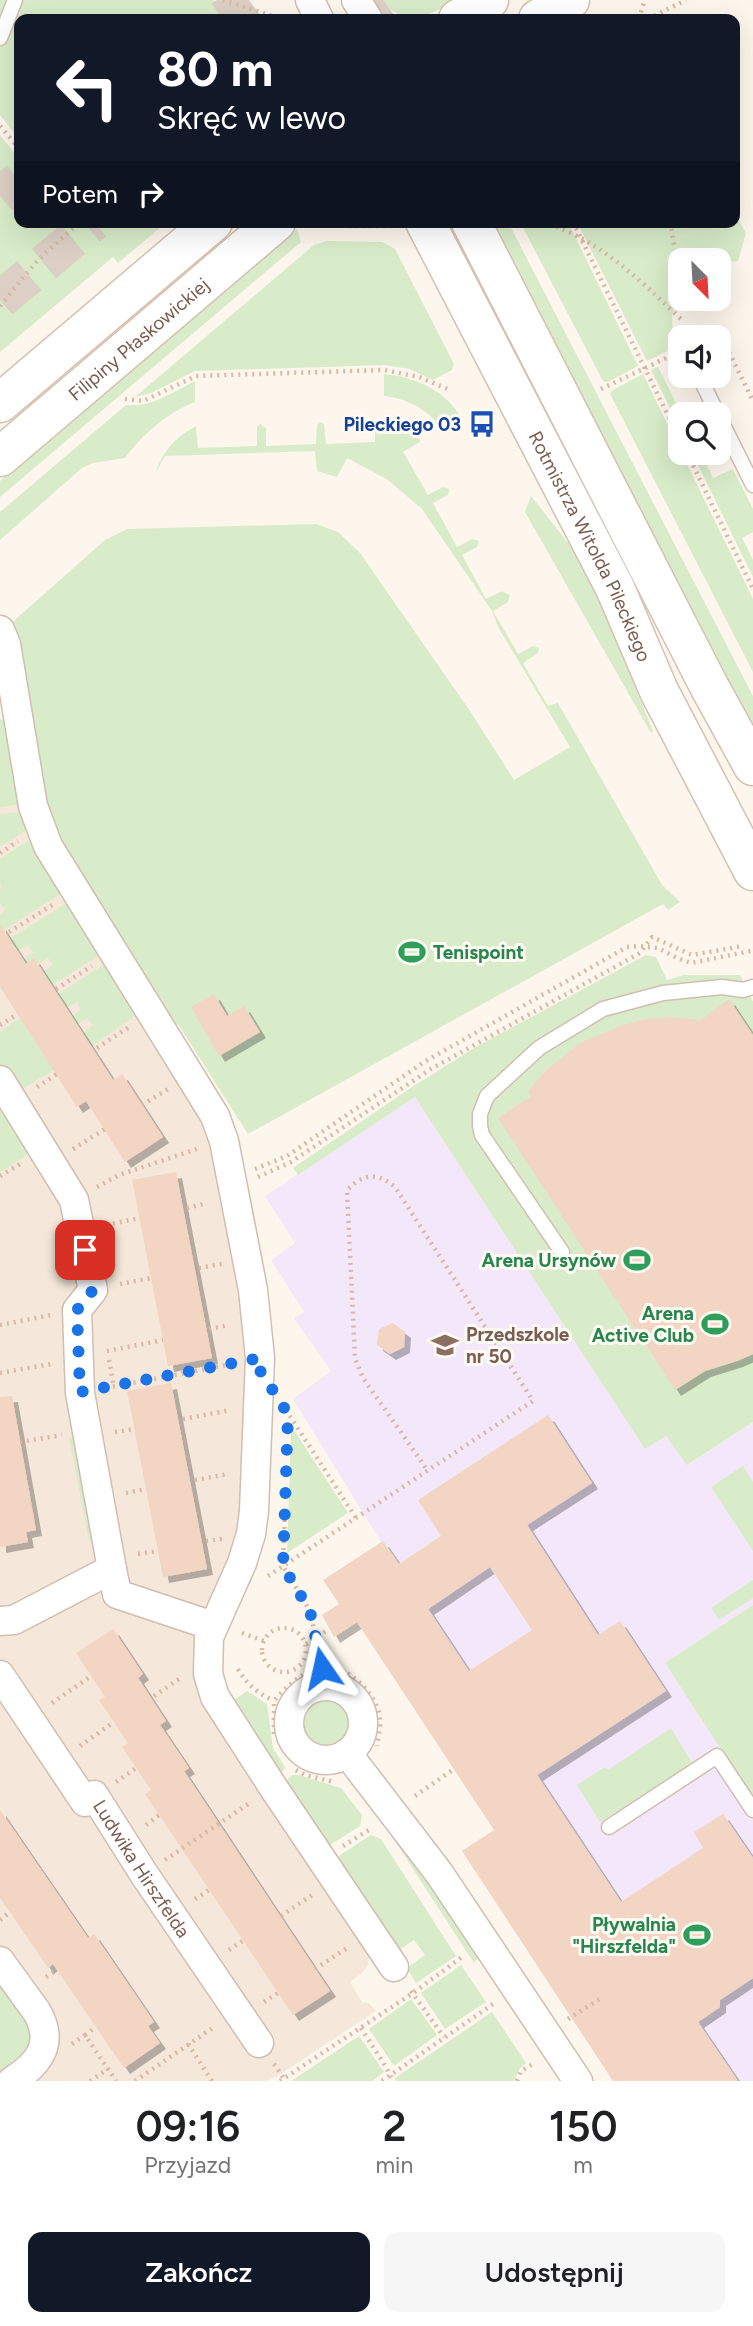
<!DOCTYPE html>
<html lang="pl">
<meta charset="utf-8">
<style>
body{margin:0;font-family:Figtree,sans-serif;background:#f6f6f6;color:#202124;height:100vh;display:flex;flex-direction:column;font-size:26px;white-space:nowrap}
*{box-sizing:border-box;margin:0}
p{font-size:23px;color:#757577}
.icon{flex:none;width:38px;height:38px;fill:none;stroke:currentColor;stroke-width:2;stroke-linecap:round;stroke-linejoin:round}
.map{position:relative;height:2081px;overflow:hidden}
.side{display:flex;flex-direction:column;background:#fff;flex:1}
.side>*{flex:none}
.top-card{position:absolute;left:14px;top:14px;width:726px;height:214px;border-radius:14px;box-shadow:0 7px 28px #0002;background:#111827;color:#fff;overflow:hidden}
.needle{width:46px;rotate:156deg}
.fabs{position:absolute;left:668px;top:248px;display:grid;gap:14px}
.fabs a{display:grid;place-items:center;width:63px;height:63px;border-radius:14px;background:#fff;box-shadow:0 7px 28px #0002;font-size:35px}
.pin{position:absolute;display:grid;place-items:center;width:60px;height:60px;color:#fff;margin:-30px;border-radius:14px;box-shadow:0 4px 10px #0006}
.me{position:absolute;width:77px;margin:-38px;rotate:349deg;stroke-linejoin:round;filter:drop-shadow(0 0 5px #0008)}
.turn{display:flex;align-items:center;gap:24px;height:147px;padding:0 28px;font-size:32px}
.turn .icon{width:91px;height:91px;stroke-width:2.5}
.turn b{display:block;font-size:49px;line-height:60px}
.then{display:flex;align-items:center;height:66px;padding:0 28px;background:#0003;gap:14px;font-size:26px}
.eta{display:flex;justify-content:space-evenly;align-items:center;height:119px;text-align:center}
.eta b{font-size:42px;font-weight:600;line-height:49px}
.primary-button{display:flex;gap:14px;margin-top:auto;padding:14px 28px}
.primary-button a{flex:1;height:80px;border-radius:14px;background:#111827;color:#fff;font-size:28px;font-weight:600;line-height:80px;text-align:center}
.primary-button a+a{background:#f6f6f6;color:#202124}
.map>svg:first-child{display:block}
.residential{fill:#f5e8da}
.education{fill:#f3e8fa}
.green{fill:#d8ecc9}
.building{fill:#f3d5c3;fill-rule:evenodd;filter:url(#shadow)}
.lines{fill:none;stroke-linecap:round;stroke-linejoin:round}
.highway-tunnel{stroke:#dcd0c4;stroke-width:38;stroke-dasharray:38 19;stroke-linecap:butt}
.lane-casing{stroke:#d1beb0;stroke-width:17}
.street-casing{stroke:#d1beb0;stroke-width:31}
.secondary-casing{stroke:#d6c0b0;stroke-width:41}
.path{stroke:#d9b8a5;stroke-width:4.5;stroke-dasharray:2 5;stroke-linecap:butt}
.lane{stroke:#fff;stroke-width:14}
.street{stroke:#fff;stroke-width:28}
.secondary{stroke:#fff;stroke-width:38}
.route{stroke:#1a73e8;stroke-width:12;stroke-dasharray:0 21.6}
.labels{text-anchor:middle;dominant-baseline:central;stroke-width:6;stroke-linejoin:round;paint-order:stroke}
.street-label{font-size:19px;fill:#7a5c4d;stroke:#fffaf3}
.transit-label{font-size:19px;font-weight:bold;fill:#164399;stroke:#fffaf3;text-anchor:end}
.leisure-label{font-size:19px;font-weight:bold;fill:#27864d;stroke:#fffaf3;text-anchor:end}
.education-label{font-size:19px;font-weight:bold;fill:#785e54;stroke:#fffaf3;text-anchor:start}
</style>
<div class="map">
<svg width="753" height="2081" viewBox="0 0 753 2081">
<defs>
<filter id="shadow"><feDropShadow dx="6" dy="6" stdDeviation="0" flood-color="#0004"/></filter>
</defs>
<rect width="100%" height="100%" fill="#fdf6ec"/>
<path class="residential" d="M0,719L208,1126L224,1195L250,1359L242,1535L197,1673L370,1946L368,1965L362,1973L350,1982L362,2002L369,2003L376,2011L276,2077L266,2081H0Z"/>
<path class="education" d="M415,1097L645,1448L666,1436L688,1465L753,1422V1605L665,1663L753,1799V2081H613L462,1851L494,1830L357,1622L334,1637L322,1615L339,1604L381,1542L293,1399L331,1371L294,1318L304,1312L271,1260L295,1243L265,1196Z"/>
<path class="green" d="M0,0H212L261,16L264,19H19V139L0,115Z
M379,0H454C427,19 405,26 379,0Z
M0,135L19,159V222H167L118,263L113,257L0,352Z
M735,214L746,233L738,261L719,263V261H681V290L672,315L673,348L647,361L577,222H735Z
M492,222H508L753,696V727Z
M520,222H568L638,366L608,382L603,381Z
M297,229L301,242L0,497V481Z
M327,241L382,242L395,249L454,364L452,370L433,380L409,369L385,365L195,371L151,393L135,397L314,245Z
M658,367L682,415L681,430L651,370Z
M384,374C415,377 448,391 462,420L443,429C427,410 410,399 384,396Z
M643,374L753,599V672L610,394L611,391Z
M195,381V402C167,413 143,434 125,458L93,463L82,468L0,540V512L126,405C151,408 173,392 195,381Z
M375,421C395,421 408,426 421,441L403,452L428,495L443,487L449,489L448,495L433,503L457,547L472,539L479,541L477,547L462,555L486,599L502,591L510,595L508,602L493,611L518,654L533,646L539,648L538,653L523,663L548,706L558,703L662,885L680,902L668,910L663,904L248,1134L178,1024L171,1030L55,842L8,626L105,540L127,529L316,524L338,532L360,553L470,711L514,780L570,747L498,627L492,611L422,509L388,480L347,458L337,477L317,471L315,451L165,456L155,474C164,450 173,439 196,426L198,448L257,446V427L260,424L266,428V446L316,444L317,425L320,422L324,424L326,444L375,442Z
M692,453H701L713,478L733,469L753,509V532L742,538L753,560V577Z
M531,496L572,548L586,572L601,603L653,731L651,733L525,512Z
M0,719L10,722L25,804L0,807Z
M27,812L30,828L0,847V814Z
M34,837L65,891L4,930L0,924V914L5,910L0,902V888L2,887L0,884V859Z
M70,901L103,953L52,985L43,972L53,965L48,958L38,964L34,958L26,964L23,960L33,952L28,945L18,951L9,939Z
M646,955L656,957L667,980L683,975H740L753,1002V1422L687,1465L666,1436L645,1449L415,1097L298,1175L293,1168L409,1089L474,1048Z
M108,962L140,1013L91,1046L83,1033L93,1025L87,1018L77,1024L72,1016L81,1010L77,1002L67,1008L58,994Z
M20,1018L54,1070L17,1092L0,1066V1032Z
M9,1106L36,1149L0,1172V1112Z
M294,1430L348,1513L287,1553L291,1432Z
M82,1435L101,1538L89,1541L69,1438Z
M743,1466L753,1482V1551L711,1487Z
M753,1580V1598L719,1620L711,1608Z
M753,1605V1799L665,1663Z
M247,1691L267,1704L273,1748L285,1767L284,1770L276,1775L228,1704Z
M302 1723a24 24 0 1 1 48 0a24 24 0 1 1-48 0Z
M671,1728L692,1763L600,1822L577,1785L605,1767L608,1770Z
M292,1775H299L341,1788L362,1815L360,1826L330,1845L321,1844L283,1784Z
M371,1835L381,1839L456,1956L416,1983L407,1968L425,1955L414,1940L393,1954L335,1861L340,1855Z
M391,1835L434,1884L479,1957L474,1963Z
M461,1965L486,2002L445,2029L421,1993Z
M0,1984C17,2007 46,2032 22,2061C16,2068 7,2073 0,2079Z
M411,1999L437,2035L394,2066L369,2029Z
M492,2012L526,2063L520,2068L514,2081H396L395,2078Z
M359,2036L384,2072L372,2081H291Z"/>
<path class="building" d="M0,924L26,964L34,958L113,1080L122,1074L163,1137L125,1162L86,1101L77,1107L0,987Z
M214,994L227,1016L244,1006L260,1032L219,1056L191,1007Z
M729,999L753,1035V1354L737,1361L705,1371L675,1390L498,1118L531,1096L528,1092L543,1073L580,1043L623,1025L647,1019L670,1017L701,1020Z
M176,1172L212,1358L168,1366L132,1180Z
M393,1323L405,1332L404,1347L390,1354L377,1345L379,1329Z
M171,1383L207,1569L163,1577L127,1391Z
M12,1396L36,1530L26,1532L28,1542L0,1547V1397Z
M548,1415L592,1483L527,1525L598,1635L620,1621L666,1691L537,1775L621,1902L703,1848L694,1832L723,1814L753,1858V1978L720,2000V2007L698,2022L738,2081H613L462,1851L494,1830L357,1622L334,1637L322,1615L339,1604L323,1580L383,1541L399,1564L441,1536L418,1500ZM490,1567L532,1630L469,1671L428,1609Z
M113,1629L143,1674L138,1678L166,1721L160,1725L189,1768L184,1771L330,1991L293,2015L145,1794L151,1790L122,1747L128,1743L99,1700L105,1697L76,1653Z
M0,1810L88,1938L94,1934L154,2022L148,2026L160,2043L124,2068L53,1964L48,1968L0,1898Z"/>
<g class="lines">
<path class="highway-tunnel" d="M223,19L249,0
M357,19L383,0
M0,196L19,180
M0,300L94,222"/>
<defs>
<path id="lane" d="M0,38L15,0
M699,376L718,415
M719,417L753,485
M562,1252L482,1135L480,1126V1114L487,1096L539,1048L603,1009L663,993L722,987L743,990L753,987
M609,1827L717,1756L753,1810"/>
<g id="street">
<path d="M310,0L319,19"/>
<path d="M356,0L368,19"/>
<path d="M0,630L6,644L33,806L48,846L215,1116L224,1141L253,1290L260,1358L254,1511L251,1534L242,1563L209,1637L208,1674L215,1697L273,1787L394,1967"/>
<path d="M0,1080L74,1200L93,1290L77,1310L80,1393L112,1569L14,1620L0,1621"/>
<path d="M112,1569L117,1594L213,1626"/>
<path id="s1" d="M0,1675L85,1802L94,1795L144,1874L259,2043"/>
<circle cx="326" cy="1723" r="37"/>
<path d="M347,1753L439,1873L578,2081"/>
<path d="M0,1961L37,2012C55,2044 39,2064 12,2081"/>
</g>
<g id="secondary">
<path d="M458,19L489,0"/>
<path d="M538,19L570,0"/>
<path id="s2" d="M425,222L615,588L659,691L753,871"/>
<path d="M471,222L709,686L753,766"/>
<path d="M0,403L213,222"/>
<path id="s3" d="M0,457L276,222"/>
</g>
</defs>
<use href="#lane" class="lane-casing"/>
<use href="#street" class="street-casing"/>
<use href="#secondary" class="secondary-casing"/>
<path class="path" d="M223,0L272,16
M639,19L644,2
M648,19L686,0
M0,126L19,148
M328,222L344,226H392
M543,222C602,241 637,278 681,319
M573,222L681,442
M670,222L675,250L681,267
M0,306L38,260L80,222
M708,338L719,332L753,401
M601,389L681,351
M125,399L143,401L196,376L384,370L419,377L450,390
M687,453L753,589
M0,853L18,841
M9,932L54,904
M56,989L92,966
M0,1025L18,1014
M97,1048L129,1027
M37,1087L57,1074
M142,1105L168,1089
M73,1149L105,1129
M255,1169L287,1156L424,1062L627,947L639,946L658,948L677,958L691,963L751,951
M0,1176L20,1164
M258,1177L291,1162L431,1069L640,953L652,937L692,955L743,946
M97,1187L119,1175L200,1148
M187,1208L207,1203
M106,1225L140,1218
M199,1268L222,1264
M120,1284L151,1278
M0,1325L51,1315
M209,1329L229,1325
M107,1351L163,1340
M109,1360L114,1387
M0,1373L51,1364
M106,1388L232,1364
M286,1410L356,1518
M183,1419L230,1410
M115,1432L135,1429
M20,1442L62,1435
M195,1480L228,1474
M126,1493L146,1489
M285,1513L283,1566L310,1611L322,1668
M206,1541L222,1539
M138,1554L158,1551
M268,1576L533,1401L395,1187C377,1172 364,1173 347,1190L355,1358L363,1378L428,1471
M262 1650a22 22 0 1 1 44 0a22 22 0 1 1-44 0Z
M242,1633L264,1641
M306,1644L329,1629
M238,1669C247,1685 258,1693 274,1701
M154,1696L182,1677
M52,1703L91,1676
M274,1734V1701C299,1672 329,1652 362,1685C371,1694 379,1706 380,1719C381,1727 378,1738 377,1746
M80,1746L114,1722
M296,1770L305,1775L334,1782
M116,1782L136,1768
M415,1796L454,1769
M146,1825L159,1815
M343,1846L372,1828
M165,1860L251,1802
M195,1899L209,1890
M281,1916L312,1895
M0,1920L10,1912
M229,1950L243,1941
M315,1969L350,1946
M46,1977L57,1970
M411,1991L444,2037
M264,2002L278,1993
M568,2019L603,1997
M361,2028L386,2067L393,2081
M85,2035L96,2027
M72,2044L85,2035L116,2081
M188,2044L212,2081
M274,2064L285,2080
M90,2081L108,2069
M135,2081L214,2027
M280,2081L413,1993L462,1957
M382,2081L493,2004
M517,2081L521,2071L533,2064"/>
<use href="#lane" class="lane"/>
<use href="#street" class="street"/>
<use href="#secondary" class="secondary"/>
</g>
<g class="lines">
<path class="route" d="M85,1250L93,1290L77,1310L80,1392L260,1358L259,1369L288,1414L283,1566L310,1611L322,1668"/>
</g>
<defs>
<symbol id="bus-bare" viewBox="-9 -9 18 18"><path d="M-5-6H5V4H4V6H2V4H-2V6H-4V4H-5ZM-3.5-4V0h7V-4ZM-3.5 1.2v1.5H-2V1.2ZM2 1.2v1.5H3.5V1.2Z" fill="#1a4fb4" stroke="#fffaf3" stroke-width="2.5" paint-order="stroke"/></symbol>
<symbol id="stadium-bare" viewBox="-9 -9 18 18"><path d="M0-5a6.5 5 0 1 0 0 10a6.5 5 0 1 0 0-10ZM-3.5-1.8h7v3.6h-7Z" fill="#2e9e5b" stroke="#fffaf3" stroke-width="2.5" paint-order="stroke"/></symbol>
<symbol id="school-bare" viewBox="-9 -9 18 18"><path d="M0-5L7-2L0 1L-7-2ZM-4 1L0 2.5L4 1V4Q0 6-4 4Z" fill="#8d6e63" stroke="#fffaf3" stroke-width="2.5" paint-order="stroke"/></symbol>
</defs>
<g fill-rule="evenodd">
<use href="#bus-bare" x="463" y="405" width="38" height="38"/>
<use href="#stadium-bare" x="393" y="933" width="38" height="38"/>
<use href="#stadium-bare" x="618" y="1241" width="38" height="38"/>
<use href="#stadium-bare" x="696" y="1305" width="38" height="38"/>
<use href="#school-bare" x="426" y="1326" width="38" height="38"/>
<use href="#stadium-bare" x="678" y="1916" width="38" height="38"/>
</g>
<g class="labels">
<g class="street-label">
<text stroke="none"><textPath href="#s3" startOffset="182">Filipiny Płaskowickiej</textPath></text>
<text stroke="none"><textPath href="#s2" startOffset="364">Rotmistrza Witolda Pileckiego</textPath></text>
<text stroke="none"><textPath href="#s1" startOffset="252">Ludwika Hirszfelda</textPath></text>
</g>
<g class="transit-label">
<text x="461" y="424">Pileckiego 03</text>
</g>
<g class="leisure-label">
<text x="433" y="952" text-anchor="start">Tenispoint</text>
<text x="616" y="1260">Arena Ursynów</text>
<text x="694" y="1313">Arena<tspan x="694" dy="22">Active Club</tspan></text>
<text x="676" y="1924">Pływalnia<tspan x="676" dy="22">"Hirszfelda"</tspan></text>
</g>
<g class="education-label">
<text x="466" y="1334">Przedszkole<tspan x="466" dy="22">nr 50</tspan></text>
</g>
</g>
</svg>
<div class="fabs">
<a><svg class="needle" viewBox="-14 -14 28 28"><path d="M0-13l5 13h-10z" fill="#e53935"/><path d="M0 13l5-13h-10z" fill="#757577"/></svg></a>
<a><svg class="icon" aria-label="sound" viewBox="0 0 24 24"><path d="M4 9h4l5-4v14l-5-4H4zM17 9q2 3 0 6"/></svg></a>
<a><svg class="icon" aria-label="search" viewBox="0 0 24 24"><circle cx="10" cy="10" r="6"/><path d="M15 15l6 6"/></svg></a>
</div>
<div class="pin" style="left:85px;top:1250px;background:#d93025"><svg class="icon" aria-label="arrive" viewBox="0 0 24 24"><path d="M6 21V4h12l-3 4 3 4H6"/></svg></div>
<svg class="me" style="left:322px;top:1668px" viewBox="-20 -20 40 40"><path d="M0-17L14 15 0 8-14 15z" fill="#1a73e8" stroke="#fff" stroke-width="4"/></svg>
<div class="top-card">
<div class="turn"><svg class="icon" aria-label="left" viewBox="0 0 24 24"><path d="M17 20v-9H6M10 6l-5 5 5 5"/></svg><div><b>80 m</b>Skręć w lewo</div></div>
<div class="then">Potem<svg class="icon" aria-label="right" viewBox="0 0 24 24"><path d="M7 20v-9h11M14 6l5 5-5 5"/></svg></div>
</div>
</div>
<section class="side">
<div class="eta">
<div><b>09:16</b><p>Przyjazd</p></div>
<div><b>2</b><p>min</p></div>
<div><b>150</b><p>m</p></div>
</div>
<div class="primary-button"><a>Zakończ</a><a>Udostępnij</a></div>
</section>
